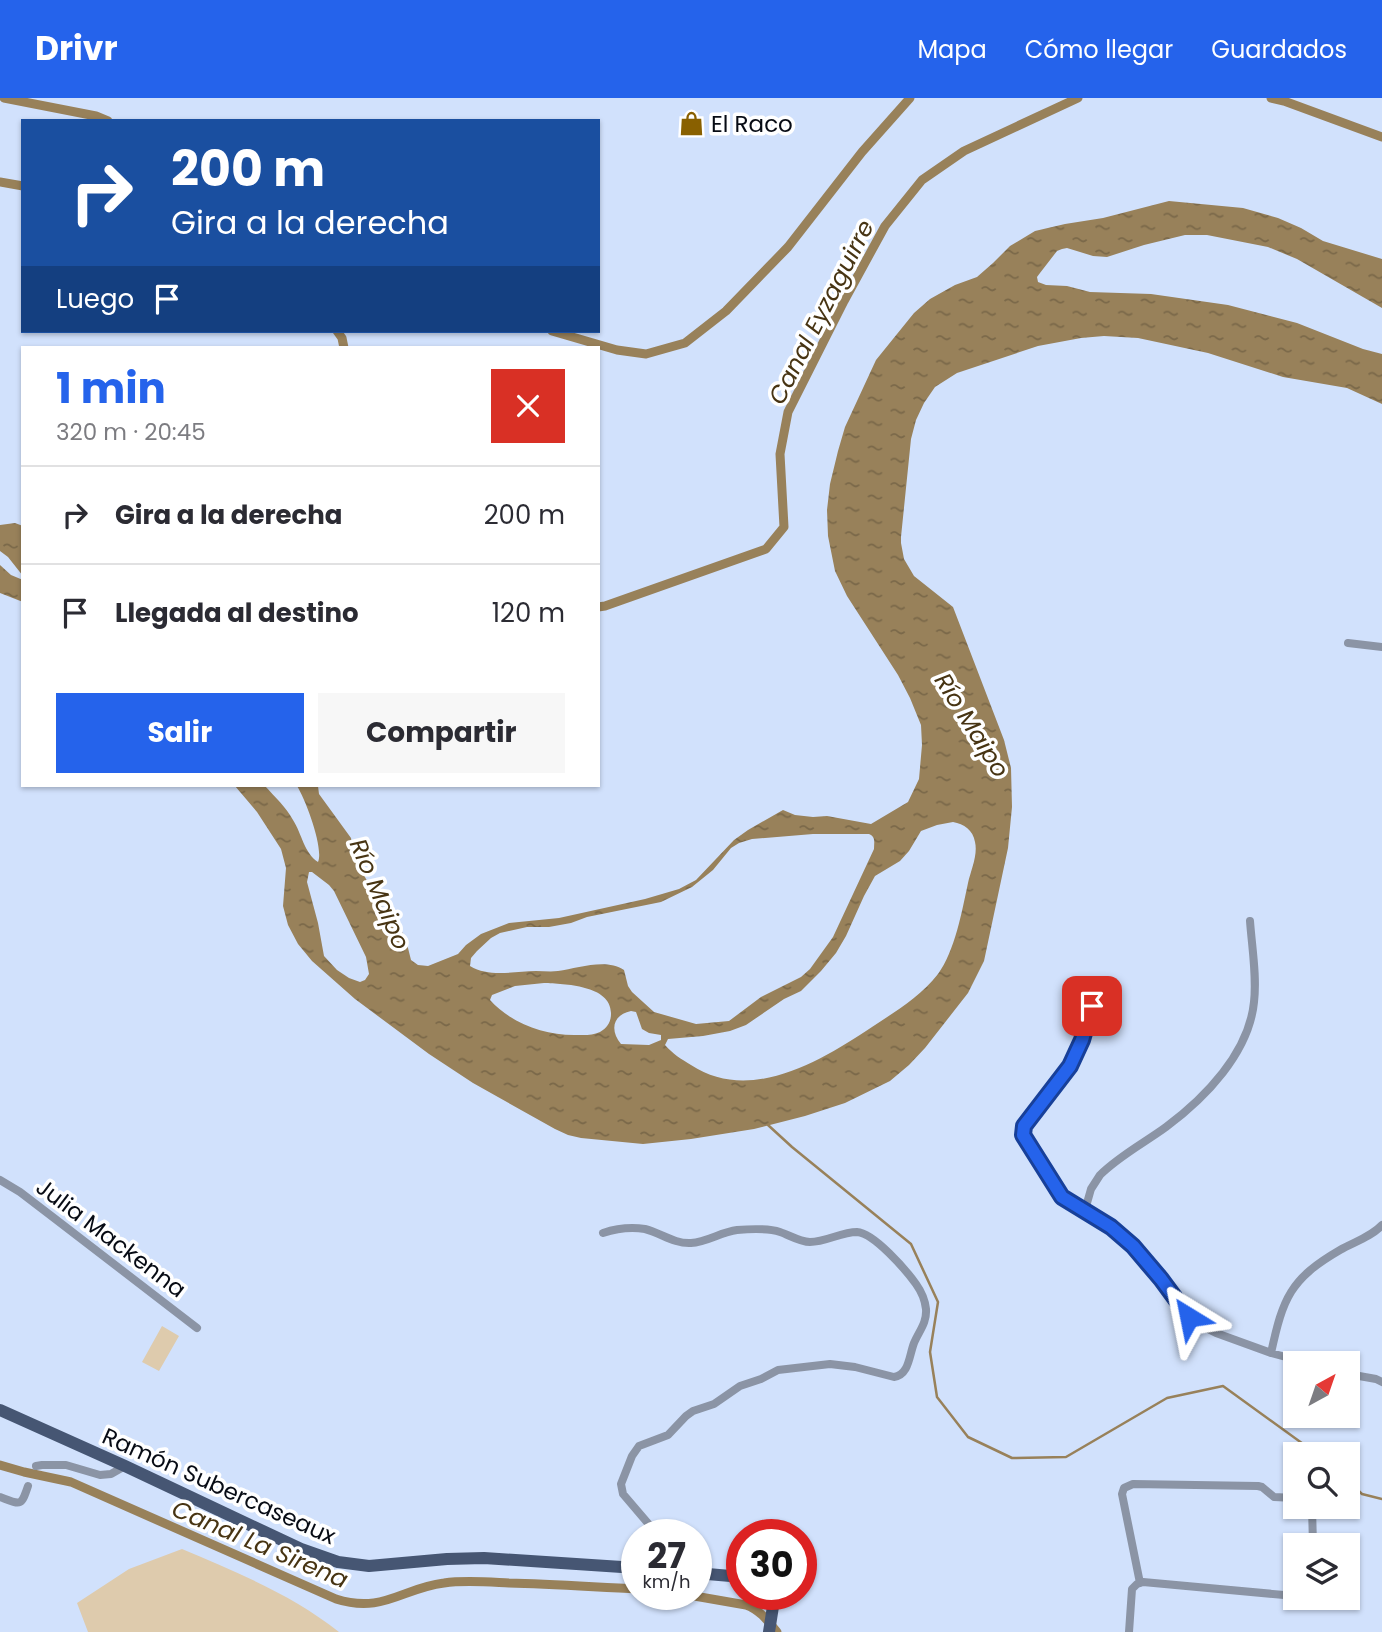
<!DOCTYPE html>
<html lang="es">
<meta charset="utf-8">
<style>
body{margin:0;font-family:Poppins,sans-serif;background:#f7f7f7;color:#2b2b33;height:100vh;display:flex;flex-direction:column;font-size:26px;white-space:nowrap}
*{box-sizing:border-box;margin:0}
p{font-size:23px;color:#7c7c81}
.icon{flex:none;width:38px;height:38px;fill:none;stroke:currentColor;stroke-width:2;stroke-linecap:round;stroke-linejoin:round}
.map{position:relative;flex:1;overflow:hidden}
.panel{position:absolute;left:21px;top:248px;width:579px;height:441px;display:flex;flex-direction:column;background:#fff;border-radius:0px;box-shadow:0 2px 5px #0004}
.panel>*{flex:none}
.guide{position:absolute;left:21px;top:21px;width:579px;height:214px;border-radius:0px;box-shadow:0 2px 5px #0004;background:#1a4fa0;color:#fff;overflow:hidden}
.needle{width:46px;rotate:40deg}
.controls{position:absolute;left:1283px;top:1253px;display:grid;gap:14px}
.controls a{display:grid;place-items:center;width:77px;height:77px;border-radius:0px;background:#fff;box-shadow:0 2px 5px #0004;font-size:35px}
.speed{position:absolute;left:621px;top:1421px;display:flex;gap:14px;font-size:35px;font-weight:700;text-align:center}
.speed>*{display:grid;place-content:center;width:91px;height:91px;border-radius:50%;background:#fff;box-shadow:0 2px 5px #0004;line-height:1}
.speed small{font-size:18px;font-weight:400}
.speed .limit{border:10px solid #d22;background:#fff;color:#111}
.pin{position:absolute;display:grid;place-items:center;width:60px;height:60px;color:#fff;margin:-30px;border-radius:14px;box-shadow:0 4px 10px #0006}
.me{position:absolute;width:77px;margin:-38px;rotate:325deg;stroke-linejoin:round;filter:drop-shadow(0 0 5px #0008)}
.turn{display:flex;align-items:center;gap:24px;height:147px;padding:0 35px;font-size:32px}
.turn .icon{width:91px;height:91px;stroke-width:2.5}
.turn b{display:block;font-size:49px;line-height:60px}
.then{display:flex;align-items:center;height:66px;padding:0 35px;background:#0003;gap:14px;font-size:26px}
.round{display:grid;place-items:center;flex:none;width:74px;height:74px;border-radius:0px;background:#f7f7f7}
.head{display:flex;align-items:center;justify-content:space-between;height:119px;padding:0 35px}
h1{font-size:42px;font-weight:700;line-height:52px;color:#2563eb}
.cta{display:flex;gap:14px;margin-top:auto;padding:14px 35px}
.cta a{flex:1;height:80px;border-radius:0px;background:#2563eb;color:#fff;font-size:28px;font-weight:700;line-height:80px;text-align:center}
.cta a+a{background:#f7f7f7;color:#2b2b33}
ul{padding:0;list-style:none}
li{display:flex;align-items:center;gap:21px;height:98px;padding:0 35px;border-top:2px solid #e1e1e2}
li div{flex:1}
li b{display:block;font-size:26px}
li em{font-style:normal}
header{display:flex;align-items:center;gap:42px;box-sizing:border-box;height:98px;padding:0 35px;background:#2563eb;color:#fff}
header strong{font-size:33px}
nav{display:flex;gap:38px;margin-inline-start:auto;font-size:24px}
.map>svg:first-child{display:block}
.green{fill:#decbad}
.water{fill:url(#water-ripples);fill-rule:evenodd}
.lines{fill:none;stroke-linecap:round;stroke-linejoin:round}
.stream{stroke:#98815a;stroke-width:2.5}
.canal{stroke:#98815a;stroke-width:9}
.street{stroke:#8b94a5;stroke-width:8}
.primary{stroke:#465673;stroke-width:12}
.route-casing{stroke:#184099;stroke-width:18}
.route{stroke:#2563eb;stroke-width:12}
.labels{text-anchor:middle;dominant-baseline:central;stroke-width:7;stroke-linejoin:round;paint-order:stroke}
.poi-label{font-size:23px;fill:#070b14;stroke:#fff;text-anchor:start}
.street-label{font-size:23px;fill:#070b14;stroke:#fff}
.water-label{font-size:24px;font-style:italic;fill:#473413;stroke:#fff}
</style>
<header>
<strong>Drivr</strong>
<nav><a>Mapa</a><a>Cómo llegar</a><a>Guardados</a></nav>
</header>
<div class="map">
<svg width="1382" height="1534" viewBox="0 0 1382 1534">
<defs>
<pattern id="water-ripples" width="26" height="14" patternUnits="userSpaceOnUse" patternTransform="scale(1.75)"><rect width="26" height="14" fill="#98815a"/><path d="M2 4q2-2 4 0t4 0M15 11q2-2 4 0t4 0" fill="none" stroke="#7a6849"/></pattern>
</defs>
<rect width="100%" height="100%" fill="#d1e1fc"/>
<path class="green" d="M162,1228L179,1238L159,1273L142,1264Z
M182,1451C236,1474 293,1497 339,1534H88L77,1505L129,1471Z"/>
<path class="water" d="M1169,103L1243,110L1278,120L1301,130L1323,143L1382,161V210L1297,161L1268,149L1207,137H1185L1144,147L1107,159L1093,158L1067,150L1062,151L1057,153L1040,175L1037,179L1038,184L1046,187L1067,188L1090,194L1151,196L1228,207L1297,225L1363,251L1382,256V306L1347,290L1283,279L1208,255L1138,240L1104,238L1081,240L1038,248L957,275L935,289L924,305L916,322L911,341L901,439V445L904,461L914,478L953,509L1004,642L1011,670L1012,709L1008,750L984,863L968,895L925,950L909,967L890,983L845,1005L805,1018L754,1031L691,1041L643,1046L581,1040L568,1037L555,1031L473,985L429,956L355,901L312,863L298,846L288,827L283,808L286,770L281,751L257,714L235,688H265C275,699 286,709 293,722C302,736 304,755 318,764C324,751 306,702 297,688H318L319,696L351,740L354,758L377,802L405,838L411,862L418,867L428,868L458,856L466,847L481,836L509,825L559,820L645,801L679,791L696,782L734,742L748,732L783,712L795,717L813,719L827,718L871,726L908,704L919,681L922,647L921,627L910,600L898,577L847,498L835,473L828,438L827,412L830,386L838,353L845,329L876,262L914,215L930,201L955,187L977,179L993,165L1010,148L1035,133L1065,126L1103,120ZM953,724C964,726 973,732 975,744C978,757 971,772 968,785C962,813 955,853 938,876C920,899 896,913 872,929C821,963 750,1006 691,967C681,961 673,956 665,947L668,941L703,938L730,933L746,927L784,901L801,893L821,873L836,855L846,838L864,798L875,778L900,763L909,753L921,733L937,727ZM813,736H869C876,739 874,744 874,751L833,839L810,871L801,879L761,899L729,923L696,926L654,914L632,894L628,888L624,872C606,860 578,870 558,873C551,874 543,873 536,873C514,873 490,880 470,868L471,860L477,853L491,840L500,835L527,829H549L571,825L587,819L661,804L692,789L713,772L731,750L739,745L752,741ZM309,774H312L329,787L334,793L366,859L369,876L365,882L360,884L349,880L337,872L324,858L318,825L307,784ZM544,885C564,886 612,887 611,916C611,924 607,930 600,934C592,938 583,937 574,937C543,937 511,925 490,902L492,897L515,888ZM631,913L636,914L642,931L649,935L661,937V942L649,947L621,946C610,933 612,917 631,913Z
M15,425L23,428V478L8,459L0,453V427Z
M0,467L11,477L23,482V504L0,495Z"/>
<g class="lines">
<path class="stream" d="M768,1027L792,1049L911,1146L938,1204L930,1254L937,1299L968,1339L1012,1360L1066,1359L1167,1300L1223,1288L1317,1356
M1348,1383L1362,1396L1382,1401"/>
<path class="canal" d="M4,0L96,18L108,23
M1271,0L1284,3L1382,39
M0,84L23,88
M337,233L342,240L344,250
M552,233L617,252L646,256L685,245L726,213L788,149L862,54L910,0
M598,509L605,508L766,451L784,429L780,356L788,314L844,203L885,128L922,82L964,53L1078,0
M0,1367L24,1374L71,1384L336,1501C383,1516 402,1490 444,1485C465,1482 488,1484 509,1485C551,1486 594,1489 637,1491
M683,1496L746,1507C760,1512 768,1523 777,1534"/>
<path class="street" d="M1348,545L1382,549
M1092,908L1082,942L1070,968L1024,1028L1023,1033L1025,1040L1062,1099L1111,1129L1133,1148L1161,1181L1185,1215L1192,1223L1216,1235L1271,1255L1308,1265
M0,1082L20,1094L54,1120L197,1230
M1085,1112L1091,1091L1100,1077C1119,1058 1144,1045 1166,1029C1205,1000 1249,955 1254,904C1257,878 1252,850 1250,823
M603,1135C615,1131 631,1129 645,1131C661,1135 674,1146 691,1145C707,1144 721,1134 737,1132C749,1131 768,1130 780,1134C789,1137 800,1144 810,1144C826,1144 841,1134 857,1134C874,1135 906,1172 916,1186C921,1193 925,1202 926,1211C927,1225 919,1233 914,1245C909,1258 909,1277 894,1279L855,1269L830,1266L778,1272L761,1281L740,1288L714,1306L693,1313L686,1318L668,1337L639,1348L632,1358L621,1386L623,1396L658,1437
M1271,1255C1283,1200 1290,1181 1340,1152C1354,1144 1371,1139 1382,1127
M1348,1276L1376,1281L1382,1284
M36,1368L42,1367H66L100,1377L111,1376L125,1368
M0,1399C21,1407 21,1409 28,1388
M1312,1409L1313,1447
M1140,1485L1122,1396L1124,1390L1133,1386L1258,1388L1262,1389L1274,1399L1295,1400
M1129,1534L1132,1491L1137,1486L1143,1484L1295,1498"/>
<path class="primary" d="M0,1312L125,1368L301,1451L338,1464L369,1468L447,1461L484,1460L637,1470
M696,1475L742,1479
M769,1534L774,1502L773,1496"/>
</g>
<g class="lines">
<defs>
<path id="route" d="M1092,908L1082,942L1070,968L1024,1028L1023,1037L1062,1099L1111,1129L1133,1148L1161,1181L1189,1219"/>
</defs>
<use href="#route" class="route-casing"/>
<use href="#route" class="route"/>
</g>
<defs>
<symbol id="shop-bare" viewBox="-9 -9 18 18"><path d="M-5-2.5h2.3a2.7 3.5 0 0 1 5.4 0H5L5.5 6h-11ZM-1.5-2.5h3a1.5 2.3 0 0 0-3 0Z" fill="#896000" stroke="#fff" stroke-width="2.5" paint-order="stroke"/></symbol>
</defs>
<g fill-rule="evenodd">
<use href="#shop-bare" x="674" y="8" width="35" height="35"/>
</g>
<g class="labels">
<g class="poi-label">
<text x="711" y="26">El Raco</text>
</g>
<g class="street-label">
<text transform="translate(111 1140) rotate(37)">Julia Mackenna</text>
<text transform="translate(219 1388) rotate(24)">Ramón Subercaseaux</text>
</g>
<g class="water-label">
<text transform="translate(821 214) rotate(-63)">Canal Eyzaguirre</text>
<text transform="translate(972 627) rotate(58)">Río Maipo</text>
<text transform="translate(380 796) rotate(67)">Río Maipo</text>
<text transform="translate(260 1446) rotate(23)">Canal La Sirena</text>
</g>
</g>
</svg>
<div class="controls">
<a><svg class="needle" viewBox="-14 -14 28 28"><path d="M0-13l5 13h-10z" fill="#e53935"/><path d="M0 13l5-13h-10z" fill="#7c7c81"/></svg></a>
<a><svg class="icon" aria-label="search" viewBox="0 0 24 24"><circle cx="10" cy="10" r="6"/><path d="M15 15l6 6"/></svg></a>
<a><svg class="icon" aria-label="layers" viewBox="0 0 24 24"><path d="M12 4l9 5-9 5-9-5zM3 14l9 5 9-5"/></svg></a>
</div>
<div class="speed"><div>27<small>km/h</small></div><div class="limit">30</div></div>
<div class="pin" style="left:1092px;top:908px;background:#d93025"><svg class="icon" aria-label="arrive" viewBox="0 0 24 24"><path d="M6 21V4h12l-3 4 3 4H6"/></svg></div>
<svg class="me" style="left:1189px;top:1219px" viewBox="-20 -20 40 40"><path d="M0-17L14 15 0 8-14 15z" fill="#2563eb" stroke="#fff" stroke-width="4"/></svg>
<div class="guide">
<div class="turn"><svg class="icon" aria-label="right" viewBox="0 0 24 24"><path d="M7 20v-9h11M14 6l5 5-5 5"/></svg><div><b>200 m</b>Gira a la derecha</div></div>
<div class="then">Luego<svg class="icon" aria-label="arrive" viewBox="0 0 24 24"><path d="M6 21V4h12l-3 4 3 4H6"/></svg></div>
</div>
<section class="panel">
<div class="head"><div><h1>1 min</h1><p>320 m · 20:45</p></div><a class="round" style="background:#d93025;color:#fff"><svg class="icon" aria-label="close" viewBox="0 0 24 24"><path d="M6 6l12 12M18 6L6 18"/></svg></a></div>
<ul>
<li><svg class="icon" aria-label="right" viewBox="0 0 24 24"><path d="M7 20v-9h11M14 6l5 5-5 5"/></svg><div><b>Gira a la derecha</b></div><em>200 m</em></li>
<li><svg class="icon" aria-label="arrive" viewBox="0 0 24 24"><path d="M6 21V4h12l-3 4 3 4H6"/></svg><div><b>Llegada al destino</b></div><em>120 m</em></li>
</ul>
<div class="cta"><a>Salir</a><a>Compartir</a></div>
</section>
</div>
